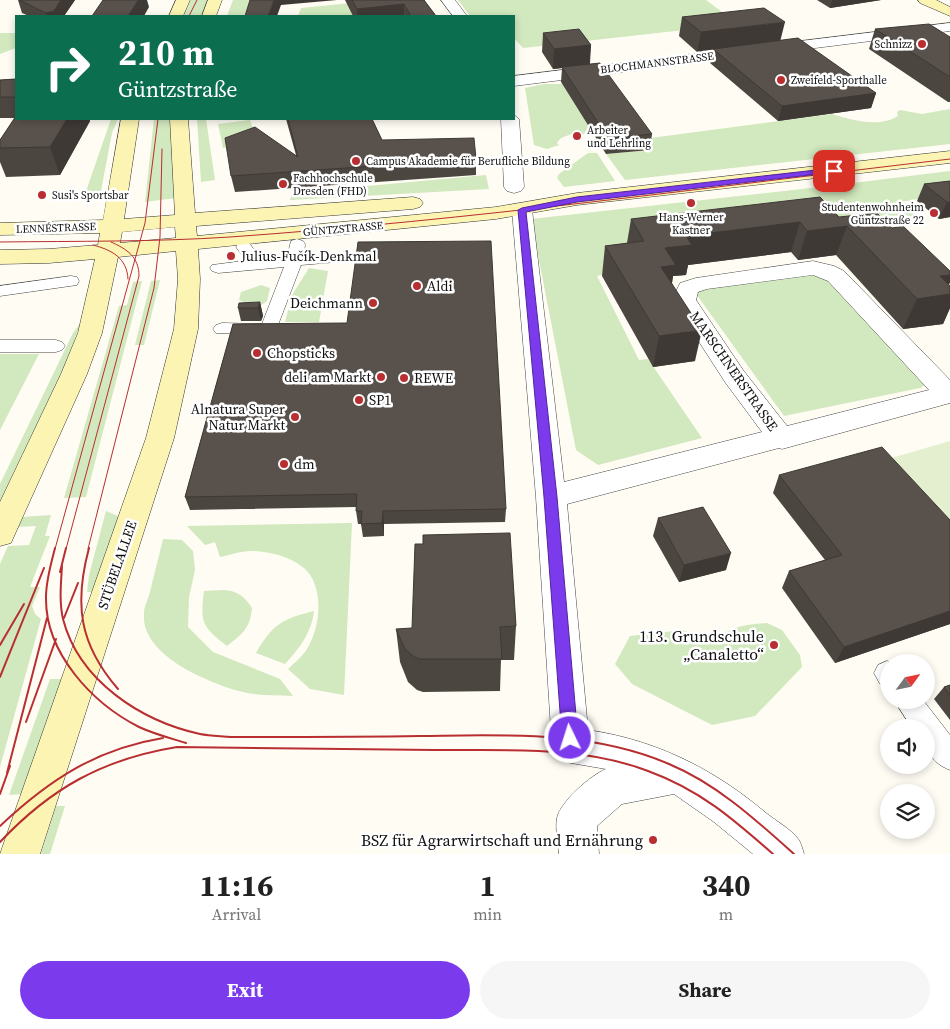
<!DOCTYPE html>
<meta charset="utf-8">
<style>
body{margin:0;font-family:"Source Serif 4",serif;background:#f6f6f6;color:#222;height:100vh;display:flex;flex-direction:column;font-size:19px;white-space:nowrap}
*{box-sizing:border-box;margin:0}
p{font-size:16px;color:#767676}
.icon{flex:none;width:28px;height:28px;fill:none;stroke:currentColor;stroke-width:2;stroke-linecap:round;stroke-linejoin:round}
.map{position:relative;height:854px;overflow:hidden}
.panel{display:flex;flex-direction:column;background:#fff;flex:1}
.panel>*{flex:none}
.guide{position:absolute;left:15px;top:15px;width:500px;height:105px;border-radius:0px;box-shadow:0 2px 8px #0003;background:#0b6e4f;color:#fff;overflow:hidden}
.needle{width:32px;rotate:57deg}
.fabs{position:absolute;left:880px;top:654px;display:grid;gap:10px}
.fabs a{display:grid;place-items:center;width:55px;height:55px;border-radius:50%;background:#fff;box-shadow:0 2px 8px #0003;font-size:25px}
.pin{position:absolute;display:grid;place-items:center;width:42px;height:42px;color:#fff;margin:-21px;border-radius:10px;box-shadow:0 2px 8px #0006}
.me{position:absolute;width:55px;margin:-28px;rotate:356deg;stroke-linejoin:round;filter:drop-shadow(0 0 4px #0008)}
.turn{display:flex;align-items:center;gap:18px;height:105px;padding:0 20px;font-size:22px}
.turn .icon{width:65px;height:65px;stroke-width:2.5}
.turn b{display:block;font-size:35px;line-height:42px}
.eta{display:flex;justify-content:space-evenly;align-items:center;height:85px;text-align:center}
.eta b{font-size:30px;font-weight:700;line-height:35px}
.cta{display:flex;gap:10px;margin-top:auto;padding:10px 20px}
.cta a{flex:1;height:58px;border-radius:30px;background:#7c3aed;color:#fff;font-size:20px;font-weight:700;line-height:58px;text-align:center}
.cta a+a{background:#f6f6f6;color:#222}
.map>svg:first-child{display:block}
.green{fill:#d2e8be}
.pitch{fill:#e3efcf}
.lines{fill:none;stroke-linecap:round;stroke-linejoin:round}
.pedestrian-casing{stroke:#434343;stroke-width:1}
.minor-casing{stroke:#434343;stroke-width:1}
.secondary-casing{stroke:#323232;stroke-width:1}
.pedestrian{fill:#fff;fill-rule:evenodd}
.minor{fill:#fff;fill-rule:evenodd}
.secondary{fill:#fbf4b2;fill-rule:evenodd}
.tram-far1{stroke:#b92e31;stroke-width:1}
.tram{stroke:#b92e31;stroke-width:2}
.wall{fill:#4c4641}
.shaded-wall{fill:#3e3935}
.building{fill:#58514c;stroke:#3e3935}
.route{fill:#7c3aed;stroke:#51269a}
.poi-dot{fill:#b92e31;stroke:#fff;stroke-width:2}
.labels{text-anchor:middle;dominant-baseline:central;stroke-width:5;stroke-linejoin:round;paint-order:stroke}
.far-poi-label{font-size:11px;fill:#101010;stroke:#fff;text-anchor:start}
.far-street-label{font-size:11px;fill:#101010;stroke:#fff}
.poi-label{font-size:14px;fill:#101010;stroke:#fff;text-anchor:start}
.street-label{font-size:14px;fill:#101010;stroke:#fff}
.near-poi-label{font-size:16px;fill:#101010;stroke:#fff;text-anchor:end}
</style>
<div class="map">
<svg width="950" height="854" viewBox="0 0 950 854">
<rect width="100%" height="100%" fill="#fefcf3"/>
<path class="green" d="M191,0H207L204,16H183Z
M233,0H259L254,16H227Z
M458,0H706L738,24L523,48L514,38V16H470Z
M362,2L369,16H298L301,8Z
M0,33H16V48L0,54Z
M544,84H562L592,132L576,136L572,134C566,136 560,137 557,143L559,145L547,149L534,145L525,88Z
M950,109V144L625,180L606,154L650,150L643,139L832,114C851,120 879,128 898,116L897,112L900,110L922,114Z
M111,119H118L112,133L100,196L84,197Z
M154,119H173V158L176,198L145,202Z
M197,119H206L215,180L201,182Z
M250,120L258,143L223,148L218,124Z
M588,153H597L615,181L564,187L557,178L559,174Z
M950,171V193L901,202L923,221L866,230L809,224L597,276L639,360L648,359L702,438L598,465L576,450L531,219L829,186Z
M486,175L489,189L290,200L292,193Z
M309,268L328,271L319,322H285L292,295Z
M816,272L829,276L925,385L920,388L784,416L694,291Z
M160,280L144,345H135L151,281Z
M142,281L86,497L64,498L119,306L127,305L133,282Z
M261,285L270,288L267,301L257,308L239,300L241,292Z
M81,322L65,365L0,501V484L73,333Z
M0,354H39L0,430Z
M106,511L120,517L94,592H87L89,575Z
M51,515L45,536H50L30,587H40L32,606L35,614L41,619L0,767V564L8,546L29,545L36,526L17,527L21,517Z
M352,523L344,695L310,689L288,669C294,663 303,656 307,649C319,629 323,599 312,578C302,559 271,551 251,551C241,551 230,555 220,557L215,542L205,545L187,526Z
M163,539L182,540L193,551L195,570L189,597L188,627L213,652L280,679L293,696C275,695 256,696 239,691C207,682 141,655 144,614C144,607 148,599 150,592C154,574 159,557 163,539Z
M223,590C238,591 244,596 252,608C250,629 242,634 227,646C202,627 200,622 204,591Z
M314,611C312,632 299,649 285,664L256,653C273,624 282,619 314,611Z
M767,623L782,630L800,655L802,667L755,716L712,725L632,684L615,664L630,636L683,630L705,641L716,640C730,626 748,624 767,623Z
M50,679H65L24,794L9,795Z
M56,806H65L50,854H41Z"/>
<path class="pitch" d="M950,441V526L888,459Z"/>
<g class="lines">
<defs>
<path id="pedestrian" d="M297,239L303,241L305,244L304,256H336L338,259L336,262L301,265L275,333L269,335L216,333L213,329L216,325L222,323L262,324L284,267L218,273L212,271L210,268L212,265L243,261L244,258L236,247L238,244H250L260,259L287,257L291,241Z
M71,276L77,277L79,281L77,285L0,296V286Z
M0,340H56L62,342L65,346L62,350L56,352H0Z
M887,661L890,662L889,688L880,684L874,673L878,665Z
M894,700H923L950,735V770C929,762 926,748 926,728H912Z"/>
<path id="minor" d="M441,0H455L467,16H453Z
M950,23V31L514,86V76Z
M514,115L519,119L524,187L521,191L514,193L507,191L504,187L501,119H514Z
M522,204L529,206L532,210L564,482L762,432L725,382L672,300L680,283L696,278L813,261L834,266L844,271L950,380V403L782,449L779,448L567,504L588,730C656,740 714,769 766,813C776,821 791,829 799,840C801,844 803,850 804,854H753L714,822L674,794L622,804L597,826L599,854H559C558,843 555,829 557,818C560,802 591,775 606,769L571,763L558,758L552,745L536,497L512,210L515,206ZM813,275L828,281L929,390L787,426L743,370L696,300L698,292L707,289Z"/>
<path id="secondary" d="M176,0H190L183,16H169Z
M208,0H222L216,16H202Z
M918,0H936L950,7V16L920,3Z
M121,119H139L124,219L175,215L170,119H188L195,213L413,197L420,199L423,203L420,207L413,209L196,226L197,236L496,207L577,193L950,151V163L577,205L496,219L198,249L200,279L198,329L174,438L40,854H0L146,438L174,329L178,279L176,251L118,257L102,333L87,374L15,534L11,543L0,546V502L61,374L78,333L95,259L49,263L0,264V250L49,249L98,245L100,233L0,235V223L103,220ZM175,227L176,238L120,243L122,232Z"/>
</defs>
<use href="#pedestrian" class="pedestrian-casing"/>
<use href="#minor" class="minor-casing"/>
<use href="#secondary" class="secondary-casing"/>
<use href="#pedestrian" class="pedestrian"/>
<use href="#minor" class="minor"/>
<use href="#secondary" class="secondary"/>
<path class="tram-far1" d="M189,16L197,0
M0,242C77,241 154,242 230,237C471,220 710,187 950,159
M93,245C112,250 127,258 128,279
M55,549L145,223L158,119
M66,549L139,276C139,257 127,249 111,242
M88,549L154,288L160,237L162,149"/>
<path class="tram" d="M55,548C51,564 46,580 46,597C45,653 92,703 139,727C154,734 170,738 186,743
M89,548C74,604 79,644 118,689
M62,566C61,583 59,602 63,619C79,681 141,721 200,734C210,736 221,736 231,737C294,737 357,737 420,736C503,735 590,730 669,764C717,784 756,820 794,854
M60,572L66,548
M64,618L78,583
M0,645L24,604
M0,677L44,568
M26,722L56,639
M7,773L47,618
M0,794L10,766
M0,826C49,780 96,749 163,738
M0,842C51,788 103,759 177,747C263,748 349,749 434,750C506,751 580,745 648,771C700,790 732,818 773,854"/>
</g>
<path class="wall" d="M18,0H75L64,16H29L22,13Z
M345,0H424L436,16H353Z
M817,0H881L830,8Z
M682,17L780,40L876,93L871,108L778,121L710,63L713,50L697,52L679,36Z
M875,29L950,37V102H948L869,49Z
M543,33L591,45L590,64L652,134L650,150L606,154L561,82L562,68L553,69L542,52Z
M16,79V119H89L90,121L60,175L6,177L0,162V140L15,118H0V80Z
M286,119H372L382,140L476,159V175L235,192L231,176L296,155Z
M950,181V217L939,219L917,201L924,184Z
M839,217L892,228L950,271V282L949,285L950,286V308L943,324L903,329L836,255L798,260L791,252L688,265L686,275L673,276L672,283L695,361L653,367L602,276L605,246L627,243L631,219Z
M260,302L263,316L261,321H241L238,308Z
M233,324L506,509L505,522L384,524V536L363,537L361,524H358L356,511V507L190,510L185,497Z
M779,475L950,520V624L835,663L782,588L789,571L825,560L773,493Z
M658,518L726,570L679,582L653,536Z
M516,626L514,660H501L500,691L423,692L417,690L408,682L400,662L396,629Z
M950,685V720L934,699L944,687Z"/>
<path class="shaded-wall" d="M61,0H75L64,16H47L46,13Z
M138,0H147L149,7L144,16H128Z
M274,0H337L281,5L277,16H268Z
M832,0H881L830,8Z
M404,4V16H357V9Z
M785,22L780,42L713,49V50L697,52L701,32Z
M591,45L589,65L553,69L554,49Z
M876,93L871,108L778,121L782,106Z
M67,119H89L90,121L60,175L50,147Z
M947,202H950V217L939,219Z
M800,222L791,252L688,265L686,275L673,276L670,295L656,297L665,248L686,236Z
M847,226L836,255L798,260L807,231Z
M950,275V282L944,295L950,294V308L943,324L903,329L917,299L940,276Z
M260,302L263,316L261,321L258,308Z
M702,330L695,361L653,367L659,336Z
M383,511L384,524V536L382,523Z
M731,553L726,570L679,582L684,565Z
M950,611V624L835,663L844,647Z"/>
<path class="building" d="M19,0H61L54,11L46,13Z
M103,0H138L128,16H92Z
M250,0H274L268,16H245Z
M352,0H424L436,16H411L404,4L357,9Z
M764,8L785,22L701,32L682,17Z
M929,24L950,37V77L875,29Z
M579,29L591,45L554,49L543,33Z
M798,38L876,93L782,106L713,49Z
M600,63L652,134L608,138L562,67Z
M16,79V97H0V80Z
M16,116V119H67L50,147L0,148V140Z
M288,119H372L382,140L474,138L476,159L231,176L225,138L255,127L298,157Z
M950,181V202H947L924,184Z
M820,197L839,217L877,213L892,228L903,226L950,271V275L940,276L950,286V294L917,299L847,226L807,231L800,222L686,236L692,245L665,248L676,265L661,267L702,330L659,336L605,246L644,241L631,219Z
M491,241L506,509L383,511L382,523L361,524L362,511H356L357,494L185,497L233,324L347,323L358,242Z
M260,302L258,308H238L239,303Z
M882,447L950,520V611L844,647L789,571L842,555L779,475Z
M703,507L731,553L684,565L658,518Z
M510,533L516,626L500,627L502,659H420L414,657L405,649L396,629L412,628L415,544H423V535Z
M950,685V695L944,687Z"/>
<path class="route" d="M834,168L838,171L836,172L577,202L526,212L557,497L578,738L575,743L570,746L564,743L562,738L544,497L518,210L522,208L577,197Z"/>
<g class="poi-dot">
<circle cx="922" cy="44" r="5"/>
<circle cx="781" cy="80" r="5"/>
<circle cx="577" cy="136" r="5"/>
<circle cx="356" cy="161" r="5"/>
<circle cx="283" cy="184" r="5"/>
<circle cx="42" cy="195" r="5"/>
<circle cx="691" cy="203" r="5"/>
<circle cx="934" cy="213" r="5"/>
<circle cx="231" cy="256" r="5"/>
<circle cx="417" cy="286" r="5"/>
<circle cx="373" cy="303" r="5"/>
<circle cx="257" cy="353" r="5"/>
<circle cx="381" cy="377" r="5"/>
<circle cx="404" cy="378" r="5"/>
<circle cx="359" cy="400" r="5"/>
<circle cx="295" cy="417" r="5"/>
<circle cx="284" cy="464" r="5"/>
<circle cx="774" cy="645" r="5"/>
<circle cx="653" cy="840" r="5"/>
</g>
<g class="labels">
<g class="far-poi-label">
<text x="912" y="44" text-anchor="end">Schnizz</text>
<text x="791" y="80">Zweifeld-Sporthalle</text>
<text x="587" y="130">Arbeiter<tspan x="587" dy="13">und Lehrling</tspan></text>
<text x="366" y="161">Campus Akademie für Berufliche Bildung</text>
<text x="293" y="178">Fachhochschule<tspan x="293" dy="13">Dresden (FHD)</tspan></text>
<text x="52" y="195">Susi's Sportsbar</text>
<text x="924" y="207" text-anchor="end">Studentenwohnheim<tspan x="924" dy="13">Güntzstraße 22</tspan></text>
<text x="691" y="217" text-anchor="middle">Hans-Werner<tspan x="691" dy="13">Kastner</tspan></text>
</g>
<g class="far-street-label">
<text transform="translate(657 63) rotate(-7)">BLOCHMANNSTRASSE</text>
<text transform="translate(56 228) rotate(-2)">LENNÉSTRASSE</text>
<text transform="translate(343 229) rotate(-5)">GÜNTZSTRASSE</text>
</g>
<g class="poi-label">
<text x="241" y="256">Julius-Fučík-Denkmal</text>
<text x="427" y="286">Aldi</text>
<text x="363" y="303" text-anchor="end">Deichmann</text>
<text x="267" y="353">Chopsticks</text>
<text x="371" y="377" text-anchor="end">deli am Markt</text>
<text x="414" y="378">REWE</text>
<text x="369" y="400">SP1</text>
<text x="285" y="409" text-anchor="end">Alnatura Super<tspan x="285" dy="16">Natur Markt</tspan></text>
<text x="294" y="464">dm</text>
</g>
<g class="street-label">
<text transform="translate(734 371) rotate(55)">MARSCHNERSTRASSE</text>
<text transform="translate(117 565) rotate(-71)">STÜBELALLEE</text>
</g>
<g class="near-poi-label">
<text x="764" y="636">113. Grundschule<tspan x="764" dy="18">„Canaletto“</tspan></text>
<text x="643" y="840">BSZ für Agrarwirtschaft und Ernährung</text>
</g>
</g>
</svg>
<div class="fabs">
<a><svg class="needle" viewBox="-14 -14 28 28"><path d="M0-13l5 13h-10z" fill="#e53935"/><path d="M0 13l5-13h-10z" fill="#767676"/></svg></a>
<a><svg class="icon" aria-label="sound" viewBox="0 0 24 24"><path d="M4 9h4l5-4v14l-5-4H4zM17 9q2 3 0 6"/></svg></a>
<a><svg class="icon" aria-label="layers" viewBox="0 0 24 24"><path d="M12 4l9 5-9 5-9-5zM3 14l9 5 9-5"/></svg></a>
</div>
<div class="pin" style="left:834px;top:171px;background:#d93025"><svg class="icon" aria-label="arrive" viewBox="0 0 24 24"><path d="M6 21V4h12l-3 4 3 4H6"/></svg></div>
<svg class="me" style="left:570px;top:738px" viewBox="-20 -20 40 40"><circle r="17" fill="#7c3aed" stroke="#fff" stroke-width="3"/><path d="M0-11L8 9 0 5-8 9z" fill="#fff"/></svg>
<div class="guide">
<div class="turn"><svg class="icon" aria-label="right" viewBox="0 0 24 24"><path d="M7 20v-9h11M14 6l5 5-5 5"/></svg><div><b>210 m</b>Güntzstraße</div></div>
</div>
</div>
<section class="panel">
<div class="eta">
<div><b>11:16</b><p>Arrival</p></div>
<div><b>1</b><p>min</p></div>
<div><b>340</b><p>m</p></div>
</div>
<div class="cta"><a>Exit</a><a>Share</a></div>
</section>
